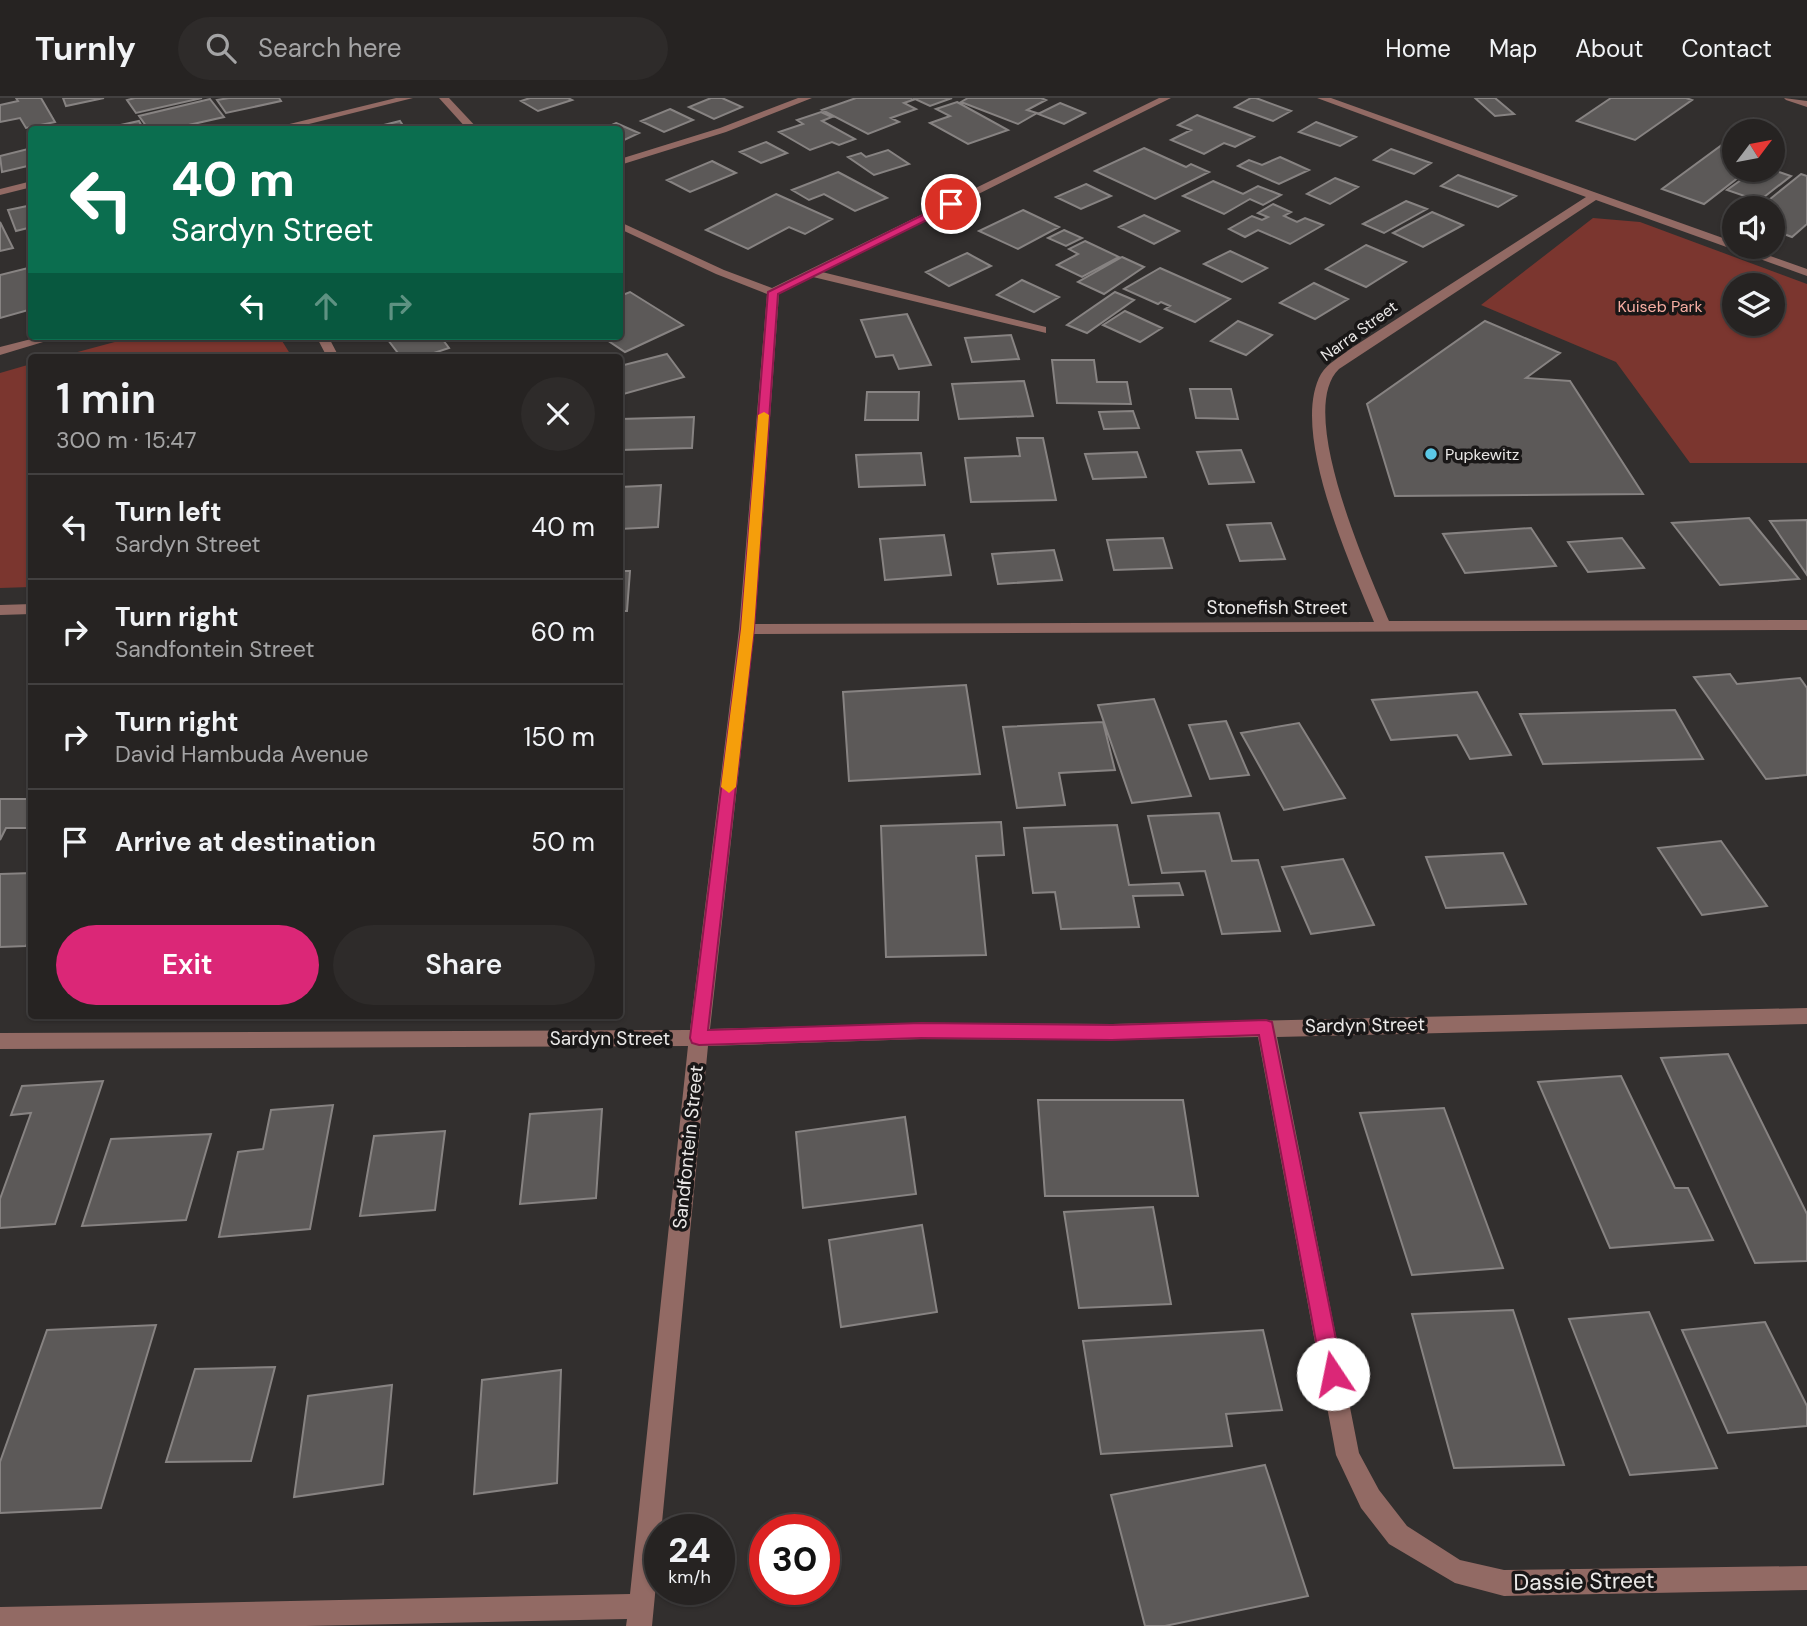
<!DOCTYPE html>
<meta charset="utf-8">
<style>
body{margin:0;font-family:"DM Sans",sans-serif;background:#2e2b2a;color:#f1f3f6;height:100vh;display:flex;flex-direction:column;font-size:26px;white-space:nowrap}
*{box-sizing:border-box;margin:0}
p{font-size:23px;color:#a4a4a5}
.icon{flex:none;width:38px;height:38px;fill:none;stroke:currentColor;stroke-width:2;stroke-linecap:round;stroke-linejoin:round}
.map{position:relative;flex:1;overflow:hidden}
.panel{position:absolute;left:28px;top:256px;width:595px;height:665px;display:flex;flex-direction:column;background:#262322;border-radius:7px;box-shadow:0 2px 5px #0004,0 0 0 2px #424040}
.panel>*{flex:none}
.banner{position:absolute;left:28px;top:28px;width:595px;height:214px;border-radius:7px;box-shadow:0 2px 5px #0004,0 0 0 2px #424040;background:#0b6e4f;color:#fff;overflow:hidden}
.needle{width:46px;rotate:58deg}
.buttons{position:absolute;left:1722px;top:21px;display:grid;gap:14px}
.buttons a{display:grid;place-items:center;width:63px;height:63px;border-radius:50%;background:#262322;box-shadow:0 2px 5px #0004,0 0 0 2px #424040;font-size:35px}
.speed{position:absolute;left:644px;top:1416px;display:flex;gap:14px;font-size:35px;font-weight:700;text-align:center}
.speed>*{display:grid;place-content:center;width:91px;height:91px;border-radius:50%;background:#262322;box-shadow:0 2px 5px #0004,0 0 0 2px #424040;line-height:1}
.speed small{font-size:18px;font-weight:400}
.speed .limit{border:10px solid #d22;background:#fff;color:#111}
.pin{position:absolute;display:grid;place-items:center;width:60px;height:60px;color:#fff;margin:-30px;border:4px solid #fff;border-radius:50%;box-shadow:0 2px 7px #0007}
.me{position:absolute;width:77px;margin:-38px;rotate:349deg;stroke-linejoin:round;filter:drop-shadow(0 0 5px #0008)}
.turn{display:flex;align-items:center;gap:24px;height:147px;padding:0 28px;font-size:32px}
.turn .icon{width:91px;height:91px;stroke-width:2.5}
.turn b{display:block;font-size:49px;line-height:60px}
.lanes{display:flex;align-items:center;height:66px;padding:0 28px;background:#0003;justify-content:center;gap:35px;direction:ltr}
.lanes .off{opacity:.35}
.round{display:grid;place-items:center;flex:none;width:74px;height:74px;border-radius:37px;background:#2e2b2a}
.headline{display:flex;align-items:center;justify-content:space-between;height:119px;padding:0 28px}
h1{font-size:42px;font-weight:600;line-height:52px}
.cta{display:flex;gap:14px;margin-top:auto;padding:14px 28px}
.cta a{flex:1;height:80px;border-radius:42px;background:#db2777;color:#fff;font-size:28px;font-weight:600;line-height:80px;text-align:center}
.cta a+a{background:#2e2b2a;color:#f1f3f6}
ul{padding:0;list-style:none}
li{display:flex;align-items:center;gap:21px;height:105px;padding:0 28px;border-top:2px solid #424040}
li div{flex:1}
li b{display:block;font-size:26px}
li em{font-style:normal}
header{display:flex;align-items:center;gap:42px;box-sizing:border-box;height:98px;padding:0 35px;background:#262322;border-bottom:2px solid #424040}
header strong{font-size:33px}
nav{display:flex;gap:38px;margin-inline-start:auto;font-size:24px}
.search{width:490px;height:63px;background:#2e2b2a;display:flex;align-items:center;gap:18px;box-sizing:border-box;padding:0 24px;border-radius:38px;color:#a4a4a5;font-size:26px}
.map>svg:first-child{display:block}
.green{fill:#7b362f;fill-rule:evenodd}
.building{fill:#5c5958;stroke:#878382;stroke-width:2}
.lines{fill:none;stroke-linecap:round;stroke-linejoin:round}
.minor{fill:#926a64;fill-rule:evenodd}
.route{fill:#db2777;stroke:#8e194d;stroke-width:2}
.slow{fill:#f59e0b}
.poi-dot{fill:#5bc8e6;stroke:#191717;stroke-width:2.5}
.labels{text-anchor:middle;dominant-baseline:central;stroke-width:7;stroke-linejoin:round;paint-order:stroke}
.far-park-label{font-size:16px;fill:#f7aea3;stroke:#191717}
.far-street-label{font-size:16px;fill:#eae8e7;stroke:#191717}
.far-poi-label{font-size:16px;fill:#eae8e7;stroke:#191717;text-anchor:start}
.street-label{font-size:19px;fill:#eae8e7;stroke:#191717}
.near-street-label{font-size:23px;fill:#eae8e7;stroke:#191717}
</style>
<header>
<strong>Turnly</strong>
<div class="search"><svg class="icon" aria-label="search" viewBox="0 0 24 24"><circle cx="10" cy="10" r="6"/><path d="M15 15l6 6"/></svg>Search here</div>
<nav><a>Home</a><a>Map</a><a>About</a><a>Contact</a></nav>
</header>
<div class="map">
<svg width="1807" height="1528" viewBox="0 0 1807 1528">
<rect width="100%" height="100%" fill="#322f2e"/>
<path class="green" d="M1593,120L1640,124L1807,186V365H1690L1616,264L1481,207ZM1734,187H1773V226H1734Z
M137,238H279L292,259H59Z
M31,266V489L0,490V275Z"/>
<path class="building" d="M16,0H41L55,24L26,30L20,20L0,24V7L18,3Z
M63,0H104L66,8Z
M135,0H202L136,15L127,2Z
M229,0H279L281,3L226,15L217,2Z
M530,0H568L572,2L538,13L521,3Z
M711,0H722L742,9L714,21L689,9Z
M856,0H910L913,2L904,5L916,11L891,20L899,24L868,36L822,12Z
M913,0H952L930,8Z
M968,0H1041L1046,2L1027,12L1037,15L1018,26L961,4Z
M1251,0H1256L1291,13L1273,23L1235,9Z
M1475,0H1495L1514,16L1495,18Z
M1611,0H1686L1692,2L1635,42L1577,23Z
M210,1L224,19L180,29L182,32H149L139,18Z
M957,4L1008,32L968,46L930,25L950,18L936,11Z
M1060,5L1085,15L1064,26L1038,16Z
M670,11L693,22L664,34L641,23Z
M821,14L832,19L822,23L855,41L839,47L832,44L810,52L779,34L803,26L797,22Z
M1197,17L1254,39L1235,49L1224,45L1204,56L1171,42L1191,32L1178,27Z
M139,23L144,32H98Z
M400,23L406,32H364Z
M1316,24L1356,39L1340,48L1299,34Z
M616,25L639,35L620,44V32H601Z
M1734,38V72H1748L1704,106L1662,91Z
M766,44L787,55L761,65L740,54Z
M32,50V67L2,74L0,58Z
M1144,50L1186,69L1191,66L1209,74L1155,101L1095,73Z
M1391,51L1431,65L1414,76L1374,62Z
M888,52L909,66L874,77L848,59L861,55L866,59Z
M1280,59L1309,72L1279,86L1238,68L1249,62L1262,67Z
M712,63L736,75L690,94L667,82Z
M1755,72H1773L1791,78L1759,103L1727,92Z
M838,74L887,100L855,113L824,96L809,102L792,92Z
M1801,76L1807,78V126L1792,139L1773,132V110H1759Z
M1458,77L1516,98L1498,109L1441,88Z
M1335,80L1358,89L1330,106L1307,96Z
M1213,83L1243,96L1258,88L1281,97L1263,107L1250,101L1224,116L1183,98Z
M1086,86L1111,98L1081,111L1056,99Z
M776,96L832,121L805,136L789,129L748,151L706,132Z
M1406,103L1427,111L1384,135L1363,126Z
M1273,106L1291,114L1284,118L1297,124L1305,120L1323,127L1290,146L1258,132L1245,139L1229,131L1252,118L1262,122L1268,119L1258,115Z
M32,107V129L16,133L8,112Z
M1023,112L1059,129L1018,151L979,133Z
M1432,114L1463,127L1423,149L1393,135Z
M1144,117L1179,133L1154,146L1119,129Z
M0,124L13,150L0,153Z
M1064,132L1082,140L1066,148L1048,140Z
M1085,143L1119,159L1082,179L1057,167L1078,156L1069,151Z
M1366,147L1406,164L1366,189L1326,171Z
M1230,153L1267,170L1242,184L1204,166Z
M967,155L991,168L949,188L926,174Z
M1122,159L1144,169L1104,196L1078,184Z
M32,169V211L0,220V177Z
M1160,170L1230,201L1195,224L1165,211L1170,208L1161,204L1158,206L1124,191Z
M1022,182L1059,199L1034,214L997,197Z
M1314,185L1348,201L1315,221L1280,205Z
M630,194L683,227L625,254L601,238H620V198Z
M1115,194L1134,202L1087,235L1067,227Z
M1125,213L1162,230L1140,244L1103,227Z
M907,216L931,267L899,271L893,257L876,259L861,222Z
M1238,223L1272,237L1246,257L1211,243Z
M1485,223L1560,255L1526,280L1570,283L1643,396L1395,398L1367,306Z
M1011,237L1019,261L972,264L965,240Z
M385,238H440L449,250L422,259H401Z
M667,256L684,279L620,297V268Z
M1052,262H1094L1097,284H1127L1131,306L1057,305Z
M1024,283L1033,318L959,321L952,286Z
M1190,291H1231L1238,321L1196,320Z
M867,294H919L918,322H865Z
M1133,313L1139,330L1104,331L1099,314Z
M694,319L692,350L620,352V321Z
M1017,340H1043L1056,402L971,404L965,360L1020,358Z
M1241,352L1254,384L1209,386L1197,354Z
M1137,354L1146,379L1093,381L1085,356Z
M921,355L925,387L859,389L856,357Z
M661,387L658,429L620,431V389Z
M1749,420L1799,481L1720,487L1672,425Z
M1807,422V477L1770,423Z
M1271,425L1285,461L1240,463L1227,427Z
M1531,430L1556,468L1465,475L1443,436Z
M944,437L951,477L885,482L880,441Z
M1163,440L1172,470L1114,472L1107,442Z
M1622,440L1644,470L1588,474L1568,444Z
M1054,452L1062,482L998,486L992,456Z
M620,473H630L627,513H620Z
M1730,576L1737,586L1800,580L1807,590V677L1766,681L1694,579Z
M966,587L980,676L849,683L843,594Z
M1477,594L1511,657L1470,661L1457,637L1391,642L1372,602Z
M1154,601L1191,698L1132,705L1098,607Z
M1675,612L1703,661L1543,666L1520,616Z
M1226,623L1249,677L1210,681L1189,627Z
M1103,624L1115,672L1059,675L1065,707L1017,710L1003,629Z
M1299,625L1345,700L1284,712L1241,635Z
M0,701H32V730H6L0,742Z
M1219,715L1232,763L1258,762L1280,833L1222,836L1205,773L1162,775L1148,718Z
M1001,724L1004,757L976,758L986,857L886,859L881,728Z
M1117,727L1129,787L1179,785L1183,797L1133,798L1139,829L1061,831L1055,794L1033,795L1024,730Z
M1721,743L1767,808L1702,817L1658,750Z
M1503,755L1526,806L1446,810L1426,759Z
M1343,761L1374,827L1311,836L1282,769Z
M32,775V835L26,848L0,849V776Z
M1728,956L1807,1116V1163L1755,1165L1661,960Z
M1621,978L1675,1090H1688L1713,1142L1610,1150L1538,984Z
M103,983L55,1126L0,1130V1101L31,1015L11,1017L22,988Z
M1038,1002H1183L1198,1098H1045Z
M333,1007L310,1131L219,1139L238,1054L263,1051L271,1012Z
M1444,1010L1503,1170L1412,1177L1360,1015Z
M602,1011L596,1100L520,1106L530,1016Z
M905,1019L916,1096L803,1110L796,1034Z
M445,1033L435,1112L360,1118L374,1038Z
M211,1036L186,1122L82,1128L111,1041Z
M1153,1109L1171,1206L1079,1210L1064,1114Z
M922,1127L937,1214L841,1229L829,1142Z
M1513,1212L1564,1367L1454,1370L1412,1216Z
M1649,1214L1717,1370L1630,1377L1569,1221Z
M1765,1224L1807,1308V1328L1728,1335L1682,1232Z
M156,1227L101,1410L0,1415V1364L47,1232Z
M1263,1232L1282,1312L1226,1316L1232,1348L1101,1356L1083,1243Z
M275,1269L251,1363L166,1364L195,1271Z
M561,1272L557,1385L474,1396L482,1282Z
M392,1287L383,1386L294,1399L308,1298Z
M1265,1367L1308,1498L1165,1528H1145L1111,1397Z"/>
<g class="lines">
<path class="minor" d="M396,0H413L285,32H265Z
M439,0H449L479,32H468Z
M798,0H812L726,34L620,67V61L720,30Z
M1159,0H1171L822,174L1046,229V235L813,179L779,196L755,526L1374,524C1351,467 1289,333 1321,276C1328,265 1340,259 1350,251L1586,99L1317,0H1331L1734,144V149H1745L1807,171V178L1596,102L1339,271C1295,313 1369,475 1389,523L1807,522V532L754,536L710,931L921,925L1113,926L1807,910V926L1277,939L1359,1355L1379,1392L1407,1428L1460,1462L1504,1472L1807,1468V1492L1504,1498L1455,1485L1389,1446L1361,1410L1336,1357L1258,939L1113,942L921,941L708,948L652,1528H626L627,1521L306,1528H0V1509L630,1496L688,948L0,951V935L690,932L739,531L767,196L716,176L620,131V124L724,172L772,190Z
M1784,0L1807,3V9L1786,2Z
M32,83V89L0,97V91Z
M43,238H63L0,257V249Z
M316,238H328L339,259H327Z
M32,506V516L0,517V507Z"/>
</g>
<path class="route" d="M951,103L956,106L955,108L778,196L754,531L708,932L921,925L1112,927L1266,922L1272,924L1343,1276L1340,1284L1333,1287L1325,1284L1322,1276L1259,937L1112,942L921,940L699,947L692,945L690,940L741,531L768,194Z"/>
<path class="slow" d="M764,314L769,317L754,531L736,689L729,695L721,689L741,531L758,317Z"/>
<circle class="poi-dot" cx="1431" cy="356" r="7"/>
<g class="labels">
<g class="far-park-label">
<text x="1660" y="208">Kuiseb Park</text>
</g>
<g class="far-street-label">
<text transform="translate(1359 233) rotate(-36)">Narra Street</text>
</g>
<g class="far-poi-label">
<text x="1445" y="356">Pupkewitz</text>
</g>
<g class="street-label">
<text x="1277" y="509">Stonefish Street</text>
<text transform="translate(1365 927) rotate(-1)">Sardyn Street</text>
<text x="610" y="940">Sardyn Street</text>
<text transform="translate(688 1049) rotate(-84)">Sandfontein Street</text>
</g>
<g class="near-street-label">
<text transform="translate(1584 1483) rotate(-1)">Dassie Street</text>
</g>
</g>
</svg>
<div class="buttons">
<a><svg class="needle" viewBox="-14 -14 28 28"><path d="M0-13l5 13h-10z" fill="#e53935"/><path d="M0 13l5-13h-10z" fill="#a4a4a5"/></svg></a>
<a><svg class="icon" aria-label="sound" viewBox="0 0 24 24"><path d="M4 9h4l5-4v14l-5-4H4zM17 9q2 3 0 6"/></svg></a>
<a><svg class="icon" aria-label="layers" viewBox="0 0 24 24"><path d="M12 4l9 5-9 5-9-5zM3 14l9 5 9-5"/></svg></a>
</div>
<div class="speed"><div>24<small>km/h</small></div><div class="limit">30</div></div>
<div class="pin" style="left:951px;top:106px;background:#d93025"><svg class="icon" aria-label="arrive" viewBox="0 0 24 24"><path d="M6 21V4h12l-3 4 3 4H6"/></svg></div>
<svg class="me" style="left:1333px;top:1276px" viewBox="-20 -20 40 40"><circle r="19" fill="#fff"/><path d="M0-13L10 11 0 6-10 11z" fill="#db2777"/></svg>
<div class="banner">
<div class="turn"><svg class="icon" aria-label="left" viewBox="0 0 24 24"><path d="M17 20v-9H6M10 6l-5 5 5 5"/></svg><div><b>40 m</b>Sardyn Street</div></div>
<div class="lanes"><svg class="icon" aria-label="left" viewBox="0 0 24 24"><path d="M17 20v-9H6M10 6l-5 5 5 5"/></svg><svg class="icon off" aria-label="ahead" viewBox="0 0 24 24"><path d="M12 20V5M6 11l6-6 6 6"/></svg><svg class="icon off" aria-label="right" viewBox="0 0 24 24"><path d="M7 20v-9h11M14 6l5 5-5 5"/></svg></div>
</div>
<section class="panel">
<div class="headline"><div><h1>1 min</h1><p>300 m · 15:47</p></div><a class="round"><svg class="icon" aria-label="close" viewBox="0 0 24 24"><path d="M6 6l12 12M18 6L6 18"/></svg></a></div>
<ul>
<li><svg class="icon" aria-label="left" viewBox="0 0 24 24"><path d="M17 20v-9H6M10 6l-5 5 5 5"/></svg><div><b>Turn left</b><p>Sardyn Street</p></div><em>40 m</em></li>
<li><svg class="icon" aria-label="right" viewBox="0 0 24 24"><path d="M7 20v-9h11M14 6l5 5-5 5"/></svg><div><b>Turn right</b><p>Sandfontein Street</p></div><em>60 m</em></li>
<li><svg class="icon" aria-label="right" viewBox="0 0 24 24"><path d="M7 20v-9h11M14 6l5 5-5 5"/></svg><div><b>Turn right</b><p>David Hambuda Avenue</p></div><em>150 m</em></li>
<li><svg class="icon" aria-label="arrive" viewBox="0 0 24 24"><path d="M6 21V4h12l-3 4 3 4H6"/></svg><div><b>Arrive at destination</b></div><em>50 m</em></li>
</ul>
<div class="cta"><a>Exit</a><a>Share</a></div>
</section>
</div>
